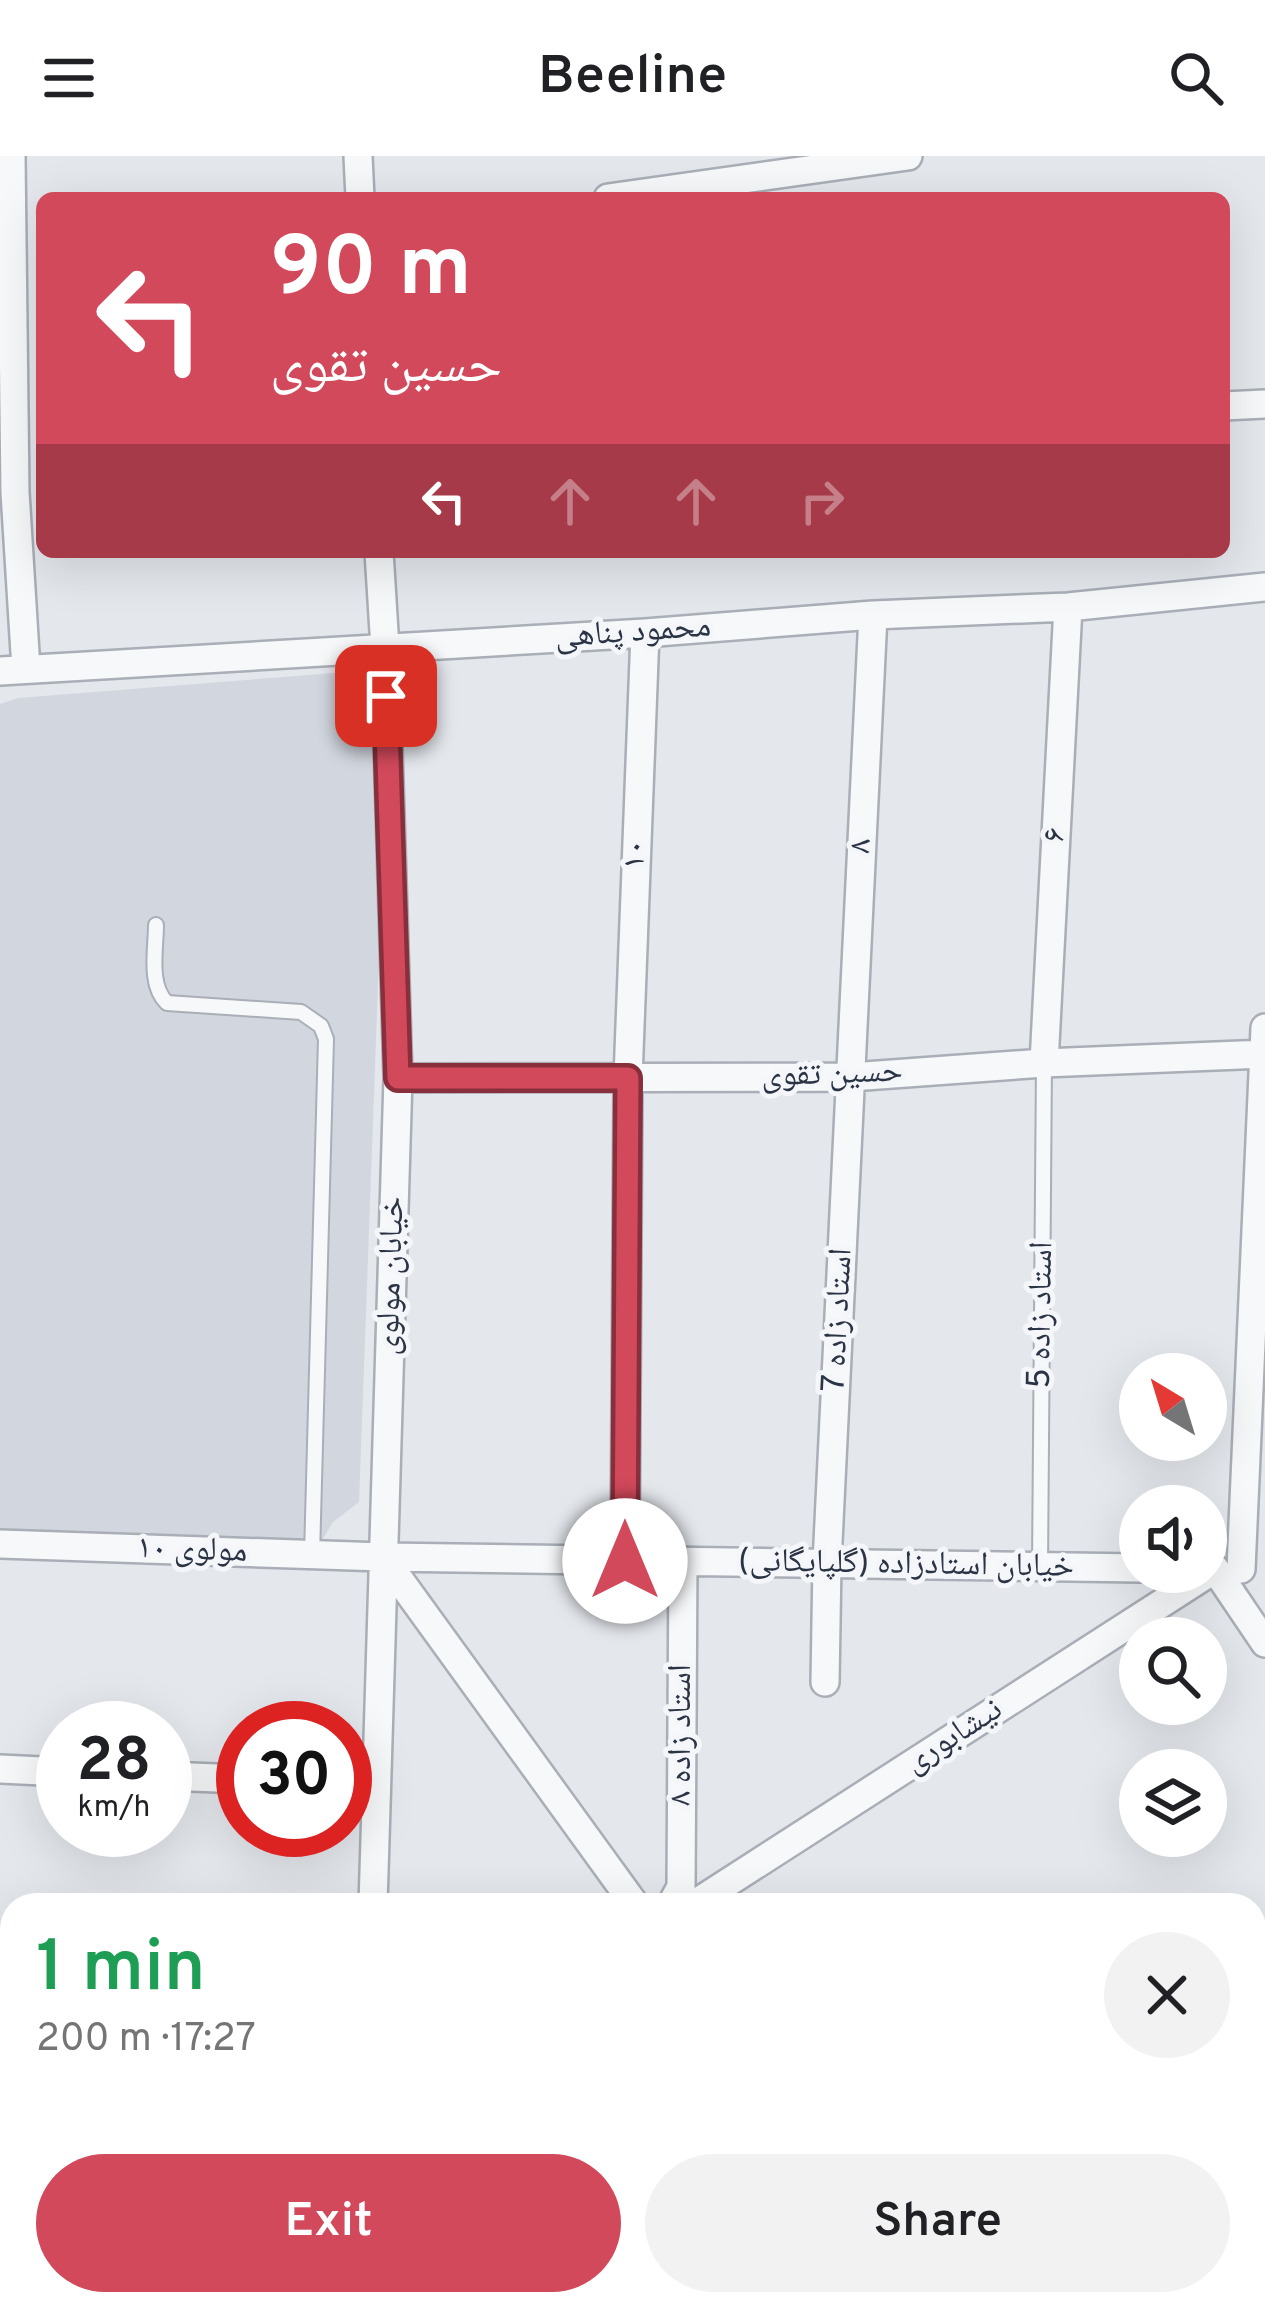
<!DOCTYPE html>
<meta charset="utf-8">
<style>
body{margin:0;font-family:Overpass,"Noto Naskh Arabic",sans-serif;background:#f2f2f2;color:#202124;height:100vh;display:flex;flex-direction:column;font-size:45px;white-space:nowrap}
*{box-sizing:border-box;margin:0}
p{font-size:39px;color:#757577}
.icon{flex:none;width:66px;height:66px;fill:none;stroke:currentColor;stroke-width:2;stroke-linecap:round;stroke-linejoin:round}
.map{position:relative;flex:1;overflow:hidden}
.details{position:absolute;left:0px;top:1737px;width:1266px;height:423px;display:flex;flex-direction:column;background:#fff;border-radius:36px 36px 0 0;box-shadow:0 12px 48px #0002}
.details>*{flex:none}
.banner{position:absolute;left:36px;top:36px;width:1194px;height:366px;border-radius:18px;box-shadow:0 12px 48px #0002;background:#d1495b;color:#fff;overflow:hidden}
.needle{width:78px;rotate:322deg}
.fabs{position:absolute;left:1119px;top:1197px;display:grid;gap:24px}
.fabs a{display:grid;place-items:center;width:108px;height:108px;border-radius:50%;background:#fff;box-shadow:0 12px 48px #0002;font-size:60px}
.speed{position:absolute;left:36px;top:1545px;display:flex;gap:24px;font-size:60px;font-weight:700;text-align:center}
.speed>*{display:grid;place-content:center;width:156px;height:156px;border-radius:50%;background:#fff;box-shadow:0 12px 48px #0002;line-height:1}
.speed small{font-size:30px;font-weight:400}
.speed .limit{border:18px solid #d22;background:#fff;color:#111}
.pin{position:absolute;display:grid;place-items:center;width:102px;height:102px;color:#fff;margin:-51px;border-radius:24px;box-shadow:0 6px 18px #0006}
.me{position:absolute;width:132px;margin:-66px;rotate:0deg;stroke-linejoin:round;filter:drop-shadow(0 0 9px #0008)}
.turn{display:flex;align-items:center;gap:42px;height:252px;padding:0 36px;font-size:54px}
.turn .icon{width:156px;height:156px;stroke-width:2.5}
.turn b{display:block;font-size:84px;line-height:102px}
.lanes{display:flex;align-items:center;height:114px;padding:0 36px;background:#0003;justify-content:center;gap:60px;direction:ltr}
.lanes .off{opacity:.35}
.round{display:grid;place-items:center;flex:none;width:126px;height:126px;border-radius:63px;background:#f2f2f2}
.overview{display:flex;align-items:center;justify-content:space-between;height:204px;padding:0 36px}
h1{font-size:72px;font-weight:600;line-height:90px;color:#1e9e55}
.button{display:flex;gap:24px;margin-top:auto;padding:24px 36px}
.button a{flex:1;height:138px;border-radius:72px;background:#d1495b;color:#fff;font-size:48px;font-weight:600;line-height:138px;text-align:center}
.button a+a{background:#f2f2f2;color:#202124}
header{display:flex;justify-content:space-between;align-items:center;height:156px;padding:0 36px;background:#fff;font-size:54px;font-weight:600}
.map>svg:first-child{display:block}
.built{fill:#d2d6de}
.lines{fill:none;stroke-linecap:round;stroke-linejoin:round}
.lane-casing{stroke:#a9aeb7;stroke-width:18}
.street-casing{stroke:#a9aeb7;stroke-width:32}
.path{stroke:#c2c5cb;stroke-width:6;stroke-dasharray:9 9;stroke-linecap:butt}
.lane{stroke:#f7f8fa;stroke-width:14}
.street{stroke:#f7f8fa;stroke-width:27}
.route-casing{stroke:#882f3b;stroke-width:30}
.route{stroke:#d1495b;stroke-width:21}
.labels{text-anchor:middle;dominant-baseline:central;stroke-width:10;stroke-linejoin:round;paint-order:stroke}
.street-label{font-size:33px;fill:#2b3445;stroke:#f4f6f9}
</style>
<header><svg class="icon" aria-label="menu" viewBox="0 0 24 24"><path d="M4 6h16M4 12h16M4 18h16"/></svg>Beeline<svg class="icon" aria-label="search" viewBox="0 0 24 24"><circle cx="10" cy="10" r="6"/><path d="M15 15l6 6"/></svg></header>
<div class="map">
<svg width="1265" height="2158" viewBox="0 0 1265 2158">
<rect width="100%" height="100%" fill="#e4e7ec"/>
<path class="built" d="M372,514L389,529L359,1346L333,1366L318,1391L0,1372V548L18,542Z"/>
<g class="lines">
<defs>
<path id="lane" d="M156,769C156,793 148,829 167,847L301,856L321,870L326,883L312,1399
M1040,1411L1044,907"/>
<path id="street" d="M11,0L15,336L26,513
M358,0L360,42
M608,42L908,0
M1224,250L1265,248
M0,515L645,477L873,459L1068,451L1265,431
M1044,907L1068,451
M398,922L851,921L1044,907L1265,898
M0,1388L383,1401L1140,1412
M383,1401L635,1749
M625,1405L628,922L645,477
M1241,1413L1265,872
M825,1526L827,1407L873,459
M0,1613L63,1616
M165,1620L243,1623
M345,1627L376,1628
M373,1749L398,922L385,492L379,396
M671,1749L681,1731L683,1405
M693,1749L1215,1413L1265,1487
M0,1832H12
M1254,1927L1265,1920
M0,2033H12
M368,2148V2158
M902,2158L917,2148"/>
</defs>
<use href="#lane" class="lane-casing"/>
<use href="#street" class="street-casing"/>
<path class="path" d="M401,1742H592"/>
<use href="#lane" class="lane"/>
<use href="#street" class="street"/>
</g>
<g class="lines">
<defs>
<path id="route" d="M386,540L398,922H628L625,1405"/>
</defs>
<use href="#route" class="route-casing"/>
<use href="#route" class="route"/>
</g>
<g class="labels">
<g class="street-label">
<text transform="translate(633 477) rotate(-4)">محمود پناهی</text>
<text transform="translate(1056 679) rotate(-87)">۶</text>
<text transform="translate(862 690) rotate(-87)">۸</text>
<text transform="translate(636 699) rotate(-88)">۱۰</text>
<text transform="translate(832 919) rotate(-2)">حسین تقوی</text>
<text transform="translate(392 1120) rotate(-88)">خیابان مولوی</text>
<text transform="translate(1042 1159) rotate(-89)">استاد زاده 5</text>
<text transform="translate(839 1164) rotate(-87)">استاد زاده 7</text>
<text transform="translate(192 1395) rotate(2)">مولوی ۱۰</text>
<text transform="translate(906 1409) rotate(1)">خیابان استادزاده (گلپایگانی)</text>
<text transform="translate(682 1579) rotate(-90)">استاد زاده ۸</text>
<text transform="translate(954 1581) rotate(-33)">نیشابوری</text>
</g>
</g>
</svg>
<div class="fabs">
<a><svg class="needle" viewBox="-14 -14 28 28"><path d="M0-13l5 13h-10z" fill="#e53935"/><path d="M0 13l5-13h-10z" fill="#757577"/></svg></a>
<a><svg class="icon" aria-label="sound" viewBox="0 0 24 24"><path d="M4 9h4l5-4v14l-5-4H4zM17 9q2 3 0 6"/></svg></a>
<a><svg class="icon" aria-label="search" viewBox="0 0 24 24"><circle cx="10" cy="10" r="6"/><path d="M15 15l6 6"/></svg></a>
<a><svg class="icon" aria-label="layers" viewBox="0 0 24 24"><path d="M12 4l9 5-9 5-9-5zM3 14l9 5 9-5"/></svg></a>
</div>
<div class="speed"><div>28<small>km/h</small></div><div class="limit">30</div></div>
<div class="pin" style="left:386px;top:540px;background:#d93025"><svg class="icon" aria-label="arrive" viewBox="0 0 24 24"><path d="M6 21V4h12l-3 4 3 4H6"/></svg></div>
<svg class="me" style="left:625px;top:1405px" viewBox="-20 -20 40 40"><circle r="19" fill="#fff"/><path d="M0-13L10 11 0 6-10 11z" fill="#d1495b"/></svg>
<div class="banner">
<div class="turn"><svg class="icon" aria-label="left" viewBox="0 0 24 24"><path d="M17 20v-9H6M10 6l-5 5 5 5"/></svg><div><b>90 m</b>حسین تقوی</div></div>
<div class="lanes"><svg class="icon" aria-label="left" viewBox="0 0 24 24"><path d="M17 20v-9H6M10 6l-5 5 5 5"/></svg><svg class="icon off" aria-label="ahead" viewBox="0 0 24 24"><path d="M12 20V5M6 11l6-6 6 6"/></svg><svg class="icon off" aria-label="ahead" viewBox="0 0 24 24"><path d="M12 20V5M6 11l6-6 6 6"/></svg><svg class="icon off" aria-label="right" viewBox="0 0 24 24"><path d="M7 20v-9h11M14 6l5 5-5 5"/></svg></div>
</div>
<section class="details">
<div class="overview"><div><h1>1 min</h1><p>200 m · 17:27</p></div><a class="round"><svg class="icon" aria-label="close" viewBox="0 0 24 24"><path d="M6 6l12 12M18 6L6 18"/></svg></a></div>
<div class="button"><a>Exit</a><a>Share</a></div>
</section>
</div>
